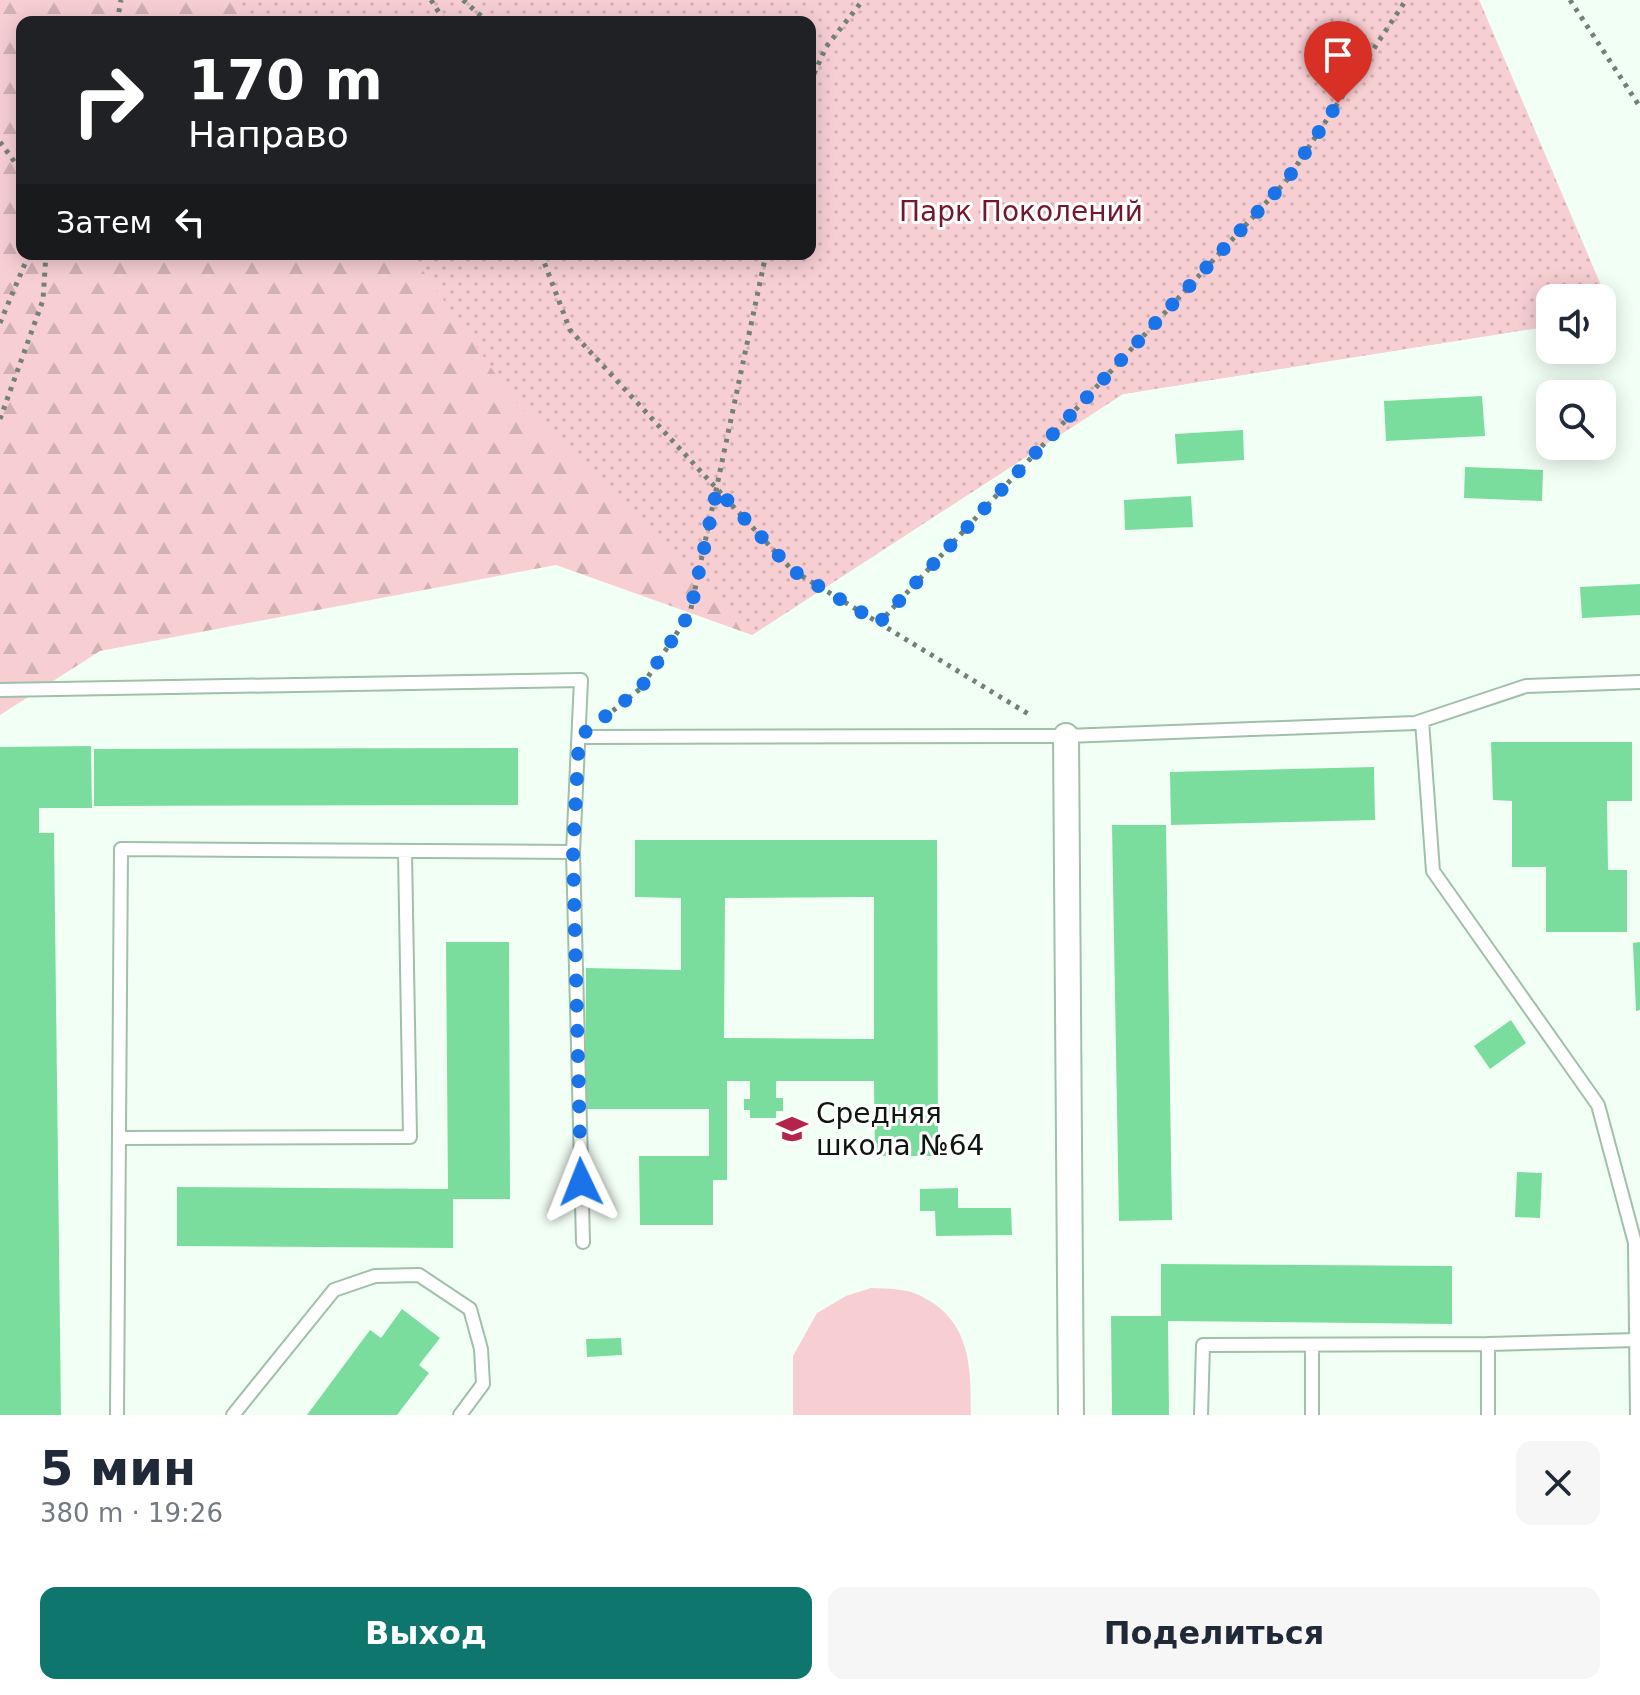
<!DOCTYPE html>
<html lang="ru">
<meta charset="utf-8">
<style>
body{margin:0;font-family:"DejaVu Sans",sans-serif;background:#f6f6f7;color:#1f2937;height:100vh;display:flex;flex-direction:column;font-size:30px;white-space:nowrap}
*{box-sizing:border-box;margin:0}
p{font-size:26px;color:#747a83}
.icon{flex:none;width:44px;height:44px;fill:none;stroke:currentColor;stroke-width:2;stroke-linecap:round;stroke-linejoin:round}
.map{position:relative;height:1415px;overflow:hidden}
.drawer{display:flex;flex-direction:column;background:#fff;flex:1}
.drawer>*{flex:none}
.guide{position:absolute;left:16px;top:16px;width:800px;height:244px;border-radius:16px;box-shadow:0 4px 20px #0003;background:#202124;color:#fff;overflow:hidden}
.buttons{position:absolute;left:1536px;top:284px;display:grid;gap:16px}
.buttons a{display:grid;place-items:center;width:80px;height:80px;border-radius:16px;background:#fff;box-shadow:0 4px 20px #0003;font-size:40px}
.pin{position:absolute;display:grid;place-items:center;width:68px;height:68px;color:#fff;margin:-82px -34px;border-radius:50% 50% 50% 0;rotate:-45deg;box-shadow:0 0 8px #0007}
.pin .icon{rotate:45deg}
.me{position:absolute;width:88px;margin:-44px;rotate:358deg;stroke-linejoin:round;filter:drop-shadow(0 0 6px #0008)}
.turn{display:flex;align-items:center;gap:28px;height:168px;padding:0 40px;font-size:36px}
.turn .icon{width:104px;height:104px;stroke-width:2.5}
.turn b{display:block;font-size:56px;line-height:68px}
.then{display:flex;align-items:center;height:76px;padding:0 40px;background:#0003;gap:16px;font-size:30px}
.round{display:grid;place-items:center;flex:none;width:84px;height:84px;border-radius:16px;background:#f6f6f7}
.head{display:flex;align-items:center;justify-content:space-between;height:136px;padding:0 40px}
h1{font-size:48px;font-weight:600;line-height:60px}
.button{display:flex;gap:16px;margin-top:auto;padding:16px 40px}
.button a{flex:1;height:92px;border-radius:16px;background:#0f766e;color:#fff;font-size:32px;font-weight:600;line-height:92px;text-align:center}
.button a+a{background:#f6f6f7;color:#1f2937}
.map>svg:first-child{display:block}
.forest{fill:url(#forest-firs);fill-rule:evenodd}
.park{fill:url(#park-dots)}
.pitch{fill:#f7cfd3}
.building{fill:#7bdd9d;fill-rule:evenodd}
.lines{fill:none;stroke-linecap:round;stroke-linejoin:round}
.lane-casing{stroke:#9fc0a9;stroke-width:16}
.street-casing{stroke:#9fc0a9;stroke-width:28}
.path{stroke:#748178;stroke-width:5;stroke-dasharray:4 6;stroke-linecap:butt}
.lane{stroke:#fff;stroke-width:12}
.street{stroke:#fff;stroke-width:24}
.route{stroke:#1a73e8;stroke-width:14;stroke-dasharray:0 25.2}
.labels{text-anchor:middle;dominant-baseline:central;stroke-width:6;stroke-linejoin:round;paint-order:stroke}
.park-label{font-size:28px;fill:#74162d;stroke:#fff}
.poi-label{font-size:28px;fill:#0b170f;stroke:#fff;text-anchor:start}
</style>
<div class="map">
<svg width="1640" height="1415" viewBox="0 0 1640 1415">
<defs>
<pattern id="forest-firs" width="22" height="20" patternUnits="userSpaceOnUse" patternTransform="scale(2)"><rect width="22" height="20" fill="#f7cfd3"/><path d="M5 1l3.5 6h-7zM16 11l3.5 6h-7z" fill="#d2b1b4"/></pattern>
<pattern id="park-dots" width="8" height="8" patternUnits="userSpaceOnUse" patternTransform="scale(2)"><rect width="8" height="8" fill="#f7cfd3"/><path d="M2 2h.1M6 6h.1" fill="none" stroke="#d2b1b4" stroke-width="1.8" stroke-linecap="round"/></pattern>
</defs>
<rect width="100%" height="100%" fill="#f2fff5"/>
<path class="forest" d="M0,0H1479L1614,316L1602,318V298H1550V326L1123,394L752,635L556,565L100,651L0,715ZM22,22H810V254H22Z"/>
<path class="park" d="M232,0H1479L1614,316L1602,318V298H1550V326L1123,394L752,635L514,400L411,254H810V22H247Z"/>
<path class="pitch" d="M871,1288C887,1289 907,1288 921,1296C971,1321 971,1366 971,1415H793V1356L817,1313L846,1296Z"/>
<path class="building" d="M1482,396L1485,436L1386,441L1384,401Z
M1243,430L1244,460L1177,464L1175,434Z
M1465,467L1543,470L1542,501L1464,498Z
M1191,496L1193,527L1125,530L1124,500Z
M1640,584V615L1582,618L1580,587Z
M1491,742H1632V801H1607L1608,870H1627V932H1546V867H1512V801L1493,800Z
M91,746L92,808H39V833H54L61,1415H0V747Z
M518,748V805L94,806V749Z
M1374,767L1375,820L1171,825L1170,772Z
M1112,825H1166L1172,1220L1119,1221Z
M635,840H937L938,1156H875L874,1081H776V1098H783V1111H776V1118H750V1110H744V1099H750V1081H727V1180H713V1225H640L639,1156H709V1109H585L586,968L681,970V898L635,897ZM874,897V1039L724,1038L725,898Z
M446,942H509L510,1199H453V1248L177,1246V1187L448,1189Z
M1640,942V1010L1636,1011L1633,943Z
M1511,1020L1526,1043L1490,1069L1474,1046Z
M1517,1172L1542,1173L1540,1218L1515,1217Z
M958,1188V1208H1011L1012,1235L936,1236L935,1211H920V1189Z
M1161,1264L1452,1266V1324L1168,1321L1169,1415H1112L1111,1316H1161Z
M402,1309L440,1338L419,1365L429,1373L397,1415H307L370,1330L381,1338Z
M621,1338L622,1355L587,1357L586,1339Z"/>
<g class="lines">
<defs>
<path id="lane" d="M0,690L581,680L573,852L583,1242
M1422,721L1433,871L1598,1105L1635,1243L1637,1415
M579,737L1066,736L1415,723L1526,686L1640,682
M119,1138L410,1137L405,852
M1488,1344L1636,1340
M1312,1345V1415
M117,1415L121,849L573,852
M233,1415L334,1290L375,1276L419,1275L470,1309L481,1349L483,1384L460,1415
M1201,1415L1203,1345L1488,1344V1415"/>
<path id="street" d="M1066,736L1071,1415"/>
</defs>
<use href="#lane" class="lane-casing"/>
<use href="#street" class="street-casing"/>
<path class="path" d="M431,0L445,22
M463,0L488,22
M1570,0L1640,107
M117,22L121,0
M810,83L826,47L863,0
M0,142L22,172
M541,254L570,330L792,570L1030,715
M0,323L29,254
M0,419L43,300L46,254
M879,623L1287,180L1406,0
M605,717L640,689L690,613L766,254"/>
<use href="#lane" class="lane"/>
<use href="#street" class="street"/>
</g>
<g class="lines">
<path class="route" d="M581,1182L573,852L579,737L640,689L690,613L717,489L792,570L879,623L1287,180L1338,103"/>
</g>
<defs>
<symbol id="school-bare" viewBox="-9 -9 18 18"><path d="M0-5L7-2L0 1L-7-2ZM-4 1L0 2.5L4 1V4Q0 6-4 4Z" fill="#b42349" stroke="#fff" stroke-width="2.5" paint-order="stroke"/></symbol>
</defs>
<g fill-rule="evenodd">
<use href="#school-bare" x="770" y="1107" width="44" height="44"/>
</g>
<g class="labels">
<g class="park-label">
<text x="1021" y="211">Парк Поколений</text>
</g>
<g class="poi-label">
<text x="816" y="1113">Средняя<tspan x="816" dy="32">школа №64</tspan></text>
</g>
</g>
</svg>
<div class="buttons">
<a><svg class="icon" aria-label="sound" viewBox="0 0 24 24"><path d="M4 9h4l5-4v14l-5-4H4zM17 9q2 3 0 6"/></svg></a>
<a><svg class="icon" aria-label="search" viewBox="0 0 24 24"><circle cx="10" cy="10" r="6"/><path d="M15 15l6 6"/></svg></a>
</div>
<div class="pin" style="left:1338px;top:103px;background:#d93025"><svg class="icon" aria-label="arrive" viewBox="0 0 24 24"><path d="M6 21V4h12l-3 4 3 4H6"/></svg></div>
<svg class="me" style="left:581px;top:1182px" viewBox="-20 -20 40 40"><path d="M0-17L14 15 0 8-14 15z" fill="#1a73e8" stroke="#fff" stroke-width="4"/></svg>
<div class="guide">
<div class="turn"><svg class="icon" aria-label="right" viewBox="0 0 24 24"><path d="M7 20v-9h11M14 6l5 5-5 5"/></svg><div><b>170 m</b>Направо</div></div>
<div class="then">Затем<svg class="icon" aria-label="left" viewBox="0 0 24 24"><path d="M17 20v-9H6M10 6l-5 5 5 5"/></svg></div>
</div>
</div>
<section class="drawer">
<div class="head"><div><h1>5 мин</h1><p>380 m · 19:26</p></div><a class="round"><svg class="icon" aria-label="close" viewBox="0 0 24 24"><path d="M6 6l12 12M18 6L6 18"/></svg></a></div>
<div class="button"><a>Выход</a><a>Поделиться</a></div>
</section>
